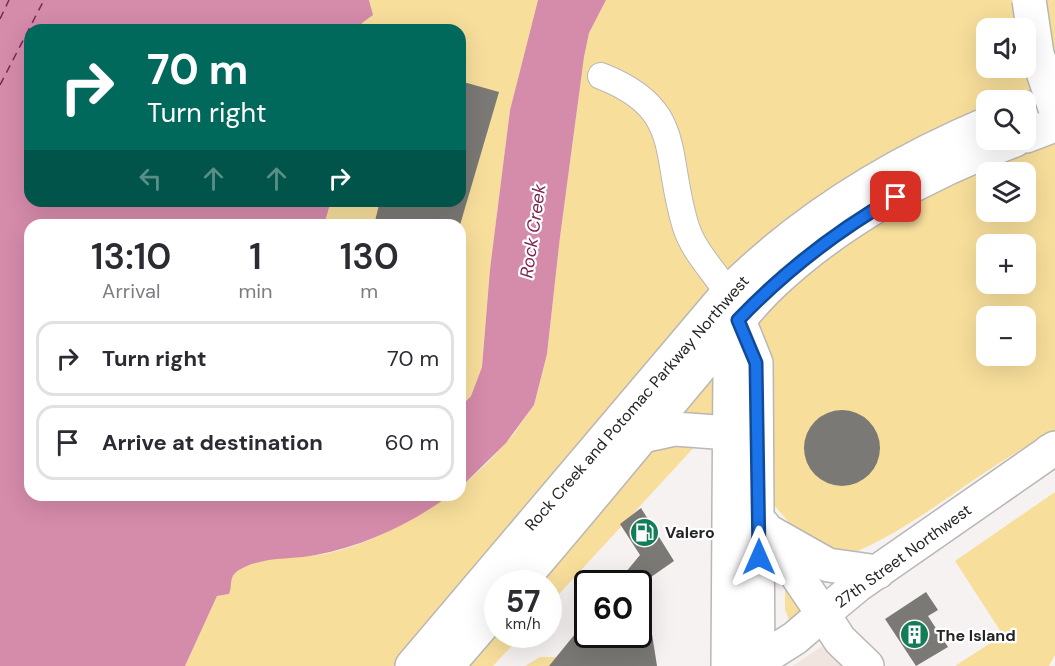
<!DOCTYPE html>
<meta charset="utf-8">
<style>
body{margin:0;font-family:"DM Sans",sans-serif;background:#f2f2f3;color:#2b2b33;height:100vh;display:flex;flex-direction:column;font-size:22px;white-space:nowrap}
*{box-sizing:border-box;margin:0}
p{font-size:20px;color:#7c7c81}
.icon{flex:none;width:33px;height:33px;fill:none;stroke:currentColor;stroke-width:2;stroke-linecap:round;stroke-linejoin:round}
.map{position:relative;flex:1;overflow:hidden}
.panel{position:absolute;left:24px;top:219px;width:442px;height:282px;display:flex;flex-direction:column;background:#fff;border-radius:18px;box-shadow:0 6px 24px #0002}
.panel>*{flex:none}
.banner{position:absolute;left:24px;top:24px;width:442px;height:183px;border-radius:18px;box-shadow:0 6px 24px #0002;background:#00695c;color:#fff;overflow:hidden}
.buttons{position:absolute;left:976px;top:18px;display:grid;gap:12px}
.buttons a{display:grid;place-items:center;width:60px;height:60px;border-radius:12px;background:#fff;box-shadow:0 6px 24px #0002;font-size:30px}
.speed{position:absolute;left:484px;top:570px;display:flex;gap:12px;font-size:30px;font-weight:700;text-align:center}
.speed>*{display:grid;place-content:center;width:78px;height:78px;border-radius:50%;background:#fff;box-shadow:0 6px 24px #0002;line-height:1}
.speed small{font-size:15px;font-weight:400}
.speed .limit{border:3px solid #111;border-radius:9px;background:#fff;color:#111}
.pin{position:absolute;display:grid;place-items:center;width:51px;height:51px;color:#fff;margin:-26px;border-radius:12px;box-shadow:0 3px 9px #0006}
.me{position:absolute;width:66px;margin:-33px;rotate:0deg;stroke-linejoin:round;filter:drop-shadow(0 0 4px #0008)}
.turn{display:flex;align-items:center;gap:21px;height:126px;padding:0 24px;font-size:27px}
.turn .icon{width:78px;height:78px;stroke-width:2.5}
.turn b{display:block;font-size:42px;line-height:51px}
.lanes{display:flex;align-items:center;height:57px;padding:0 24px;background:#0003;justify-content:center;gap:30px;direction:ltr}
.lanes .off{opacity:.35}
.eta{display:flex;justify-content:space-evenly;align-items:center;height:102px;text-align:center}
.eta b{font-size:36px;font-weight:600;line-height:42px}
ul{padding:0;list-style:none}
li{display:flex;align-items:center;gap:18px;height:75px;margin:0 12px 9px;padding:0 12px;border:3px solid #e1e1e2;border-radius:18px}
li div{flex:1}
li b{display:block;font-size:22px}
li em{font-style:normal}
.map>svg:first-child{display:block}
.built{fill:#f1e5e0}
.green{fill:#f7de9b;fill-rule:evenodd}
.water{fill:#d58baa}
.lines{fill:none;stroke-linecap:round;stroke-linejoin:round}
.ferry{stroke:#7e2653;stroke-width:1.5;stroke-dasharray:8 6;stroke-linecap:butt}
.building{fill:#7b7976}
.minor-casing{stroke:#bab6b4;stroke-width:28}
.primary-casing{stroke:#bab6b4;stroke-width:36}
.trunk-casing{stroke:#bab6b4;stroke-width:36}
.motorway-casing{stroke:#bab6b4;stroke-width:36}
.minor{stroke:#fff;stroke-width:26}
.primary{stroke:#fff;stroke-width:33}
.trunk{stroke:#fff;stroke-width:33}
.motorway{stroke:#fff;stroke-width:33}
.motorway-bridge-casing{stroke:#bab6b4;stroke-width:36;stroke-linecap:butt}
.motorway-bridge{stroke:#fff;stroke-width:33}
.route-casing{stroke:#114b97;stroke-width:15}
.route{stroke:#1a73e8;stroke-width:10}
.labels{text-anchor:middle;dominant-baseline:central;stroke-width:4.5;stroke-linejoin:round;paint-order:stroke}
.street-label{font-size:16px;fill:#252423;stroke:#fff}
.poi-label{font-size:16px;font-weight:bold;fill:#252423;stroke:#fff;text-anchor:start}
.water-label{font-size:18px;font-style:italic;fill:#7e2653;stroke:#fff}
</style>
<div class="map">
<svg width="1055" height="666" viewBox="0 0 1055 666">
<rect width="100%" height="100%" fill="#f6f2f1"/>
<path class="built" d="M831,640L848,666H793Z"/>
<path class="green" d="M369,0H538L510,110L490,269L482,367L471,396L461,406L460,225H324L331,201H460V30H361L362,23L372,15Z
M606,0H1055V432C976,468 912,536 829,562L794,528L709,431L549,605V584H498V634L522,635L493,666H185L217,596L229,594C232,584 228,577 239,570C264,554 297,559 325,554C370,544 413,521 450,495H460L461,487L487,463L513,435L534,405L547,354L560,237L584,57L589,33ZM987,28H1026V68H987ZM987,100H1026V140H987ZM987,172H1026V212H987ZM987,244H1026V284H987ZM987,316H1026V356H987Z
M1055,492V655L1049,666H955L1003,635L955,561Z
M785,577L807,611L790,623L785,609Z
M540,657H556L557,666H525Z"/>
<path class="water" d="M0,0H369L373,15L362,23L361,30H30V201H331L324,225H30V495H450C411,524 364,546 316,555C290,560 263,556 239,570C228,577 233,584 229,594L217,596L185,666H0Z
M538,0H606L589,33L584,57L560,237L547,354L534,405L506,443L461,487V406L471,396L482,367L490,269L510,110Z"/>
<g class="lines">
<path class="ferry" d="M0,19L9,0
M0,85L44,0"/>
</g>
<path class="building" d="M460,81L499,92L460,225H374L380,201H460Z
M804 448a38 38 0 1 1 76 0a38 38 0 1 1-76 0Z
M641,508L674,561L641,584H616L640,555L620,524Z
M926,592L938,610L928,616L948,647L916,666L885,619Z
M588,618V634H652L657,666H549Z"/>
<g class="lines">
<defs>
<path id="minor" d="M601,76C686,109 663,155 686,227C694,252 714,271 728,293"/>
<path id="primary" d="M1026,110L1036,107
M1026,136L1047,128
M732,303L756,363L758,666
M643,436L675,429L729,433
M518,584C577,516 633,447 691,378C717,347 741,314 771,285C838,221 929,172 1015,140
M412,666L728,293C802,219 890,165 987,124
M447,666L498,607
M728,666L730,369L738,322
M751,666L795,638L823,614L763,525"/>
<path id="trunk" d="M766,530L828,565L878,572
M867,666L840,640L823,614L858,585L1055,448"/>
<path id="motorway" d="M1050,451H1055"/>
</defs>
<use href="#minor" class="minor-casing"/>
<use href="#primary" class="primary-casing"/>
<use href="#trunk" class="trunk-casing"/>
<use href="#motorway" class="motorway-casing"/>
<use href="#minor" class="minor"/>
<use href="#primary" class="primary"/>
<use href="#trunk" class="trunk"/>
<use href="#motorway" class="motorway"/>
<defs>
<path id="motorway-bridge" d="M1029,0L1037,54L1055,108"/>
</defs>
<use href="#motorway-bridge" class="motorway-bridge-casing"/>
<use href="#motorway-bridge" class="motorway-bridge"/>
</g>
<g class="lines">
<defs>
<path id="route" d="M759,557L756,363L738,320C785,271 836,231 896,197"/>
</defs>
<use href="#route" class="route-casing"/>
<use href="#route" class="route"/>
</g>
<defs>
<symbol id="fuel-disc" viewBox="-11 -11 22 22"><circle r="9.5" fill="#137d58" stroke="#fff"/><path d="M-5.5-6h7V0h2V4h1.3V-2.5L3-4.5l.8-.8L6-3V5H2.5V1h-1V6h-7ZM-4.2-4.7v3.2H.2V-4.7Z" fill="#fff"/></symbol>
<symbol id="building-disc" viewBox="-11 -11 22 22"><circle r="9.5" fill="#137d58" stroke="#fff"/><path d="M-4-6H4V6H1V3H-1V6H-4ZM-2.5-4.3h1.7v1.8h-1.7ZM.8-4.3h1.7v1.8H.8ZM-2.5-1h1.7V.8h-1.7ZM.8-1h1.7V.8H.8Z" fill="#fff"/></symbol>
</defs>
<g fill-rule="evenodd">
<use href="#fuel-disc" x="628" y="516" width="33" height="33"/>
<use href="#building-disc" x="898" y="618" width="33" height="33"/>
</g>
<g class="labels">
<g class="street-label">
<text transform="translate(637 403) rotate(-49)">Rock Creek and Potomac Parkway Northwest</text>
<text transform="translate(903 556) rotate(-36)">27th Street Northwest</text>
</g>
<g class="poi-label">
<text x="665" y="532">Valero</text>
<text x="936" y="635">The Island</text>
</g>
<g class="water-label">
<text transform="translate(533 231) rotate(-82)">Rock Creek</text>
</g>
</g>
</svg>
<div class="buttons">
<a><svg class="icon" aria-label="sound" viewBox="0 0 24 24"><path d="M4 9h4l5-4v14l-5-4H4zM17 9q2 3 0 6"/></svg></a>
<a><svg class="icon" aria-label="search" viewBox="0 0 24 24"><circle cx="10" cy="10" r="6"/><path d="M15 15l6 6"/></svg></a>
<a><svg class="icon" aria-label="layers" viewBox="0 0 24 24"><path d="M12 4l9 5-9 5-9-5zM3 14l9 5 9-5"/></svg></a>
<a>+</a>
<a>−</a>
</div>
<div class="speed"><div>57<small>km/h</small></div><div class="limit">60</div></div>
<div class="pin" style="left:896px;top:197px;background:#d93025"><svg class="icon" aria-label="arrive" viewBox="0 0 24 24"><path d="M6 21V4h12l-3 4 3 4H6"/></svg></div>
<svg class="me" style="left:759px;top:557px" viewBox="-20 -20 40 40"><path d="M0-17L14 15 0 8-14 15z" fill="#1a73e8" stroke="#fff" stroke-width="4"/></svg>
<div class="banner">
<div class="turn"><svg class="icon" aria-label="right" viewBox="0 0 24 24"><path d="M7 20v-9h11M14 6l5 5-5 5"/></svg><div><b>70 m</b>Turn right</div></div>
<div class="lanes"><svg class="icon off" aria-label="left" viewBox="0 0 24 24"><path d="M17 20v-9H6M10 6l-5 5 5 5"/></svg><svg class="icon off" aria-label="ahead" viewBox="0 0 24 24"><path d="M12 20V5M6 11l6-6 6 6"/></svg><svg class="icon off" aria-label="ahead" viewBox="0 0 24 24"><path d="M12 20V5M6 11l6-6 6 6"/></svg><svg class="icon" aria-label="right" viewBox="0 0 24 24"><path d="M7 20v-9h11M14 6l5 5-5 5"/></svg></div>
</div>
<section class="panel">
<div class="eta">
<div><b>13:10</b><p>Arrival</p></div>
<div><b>1</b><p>min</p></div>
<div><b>130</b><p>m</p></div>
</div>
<ul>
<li><svg class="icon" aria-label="right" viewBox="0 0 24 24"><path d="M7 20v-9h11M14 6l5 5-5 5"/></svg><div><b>Turn right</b></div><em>70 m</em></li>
<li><svg class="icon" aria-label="arrive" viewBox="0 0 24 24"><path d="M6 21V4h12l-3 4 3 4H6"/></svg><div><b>Arrive at destination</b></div><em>60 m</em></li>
</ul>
</section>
</div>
